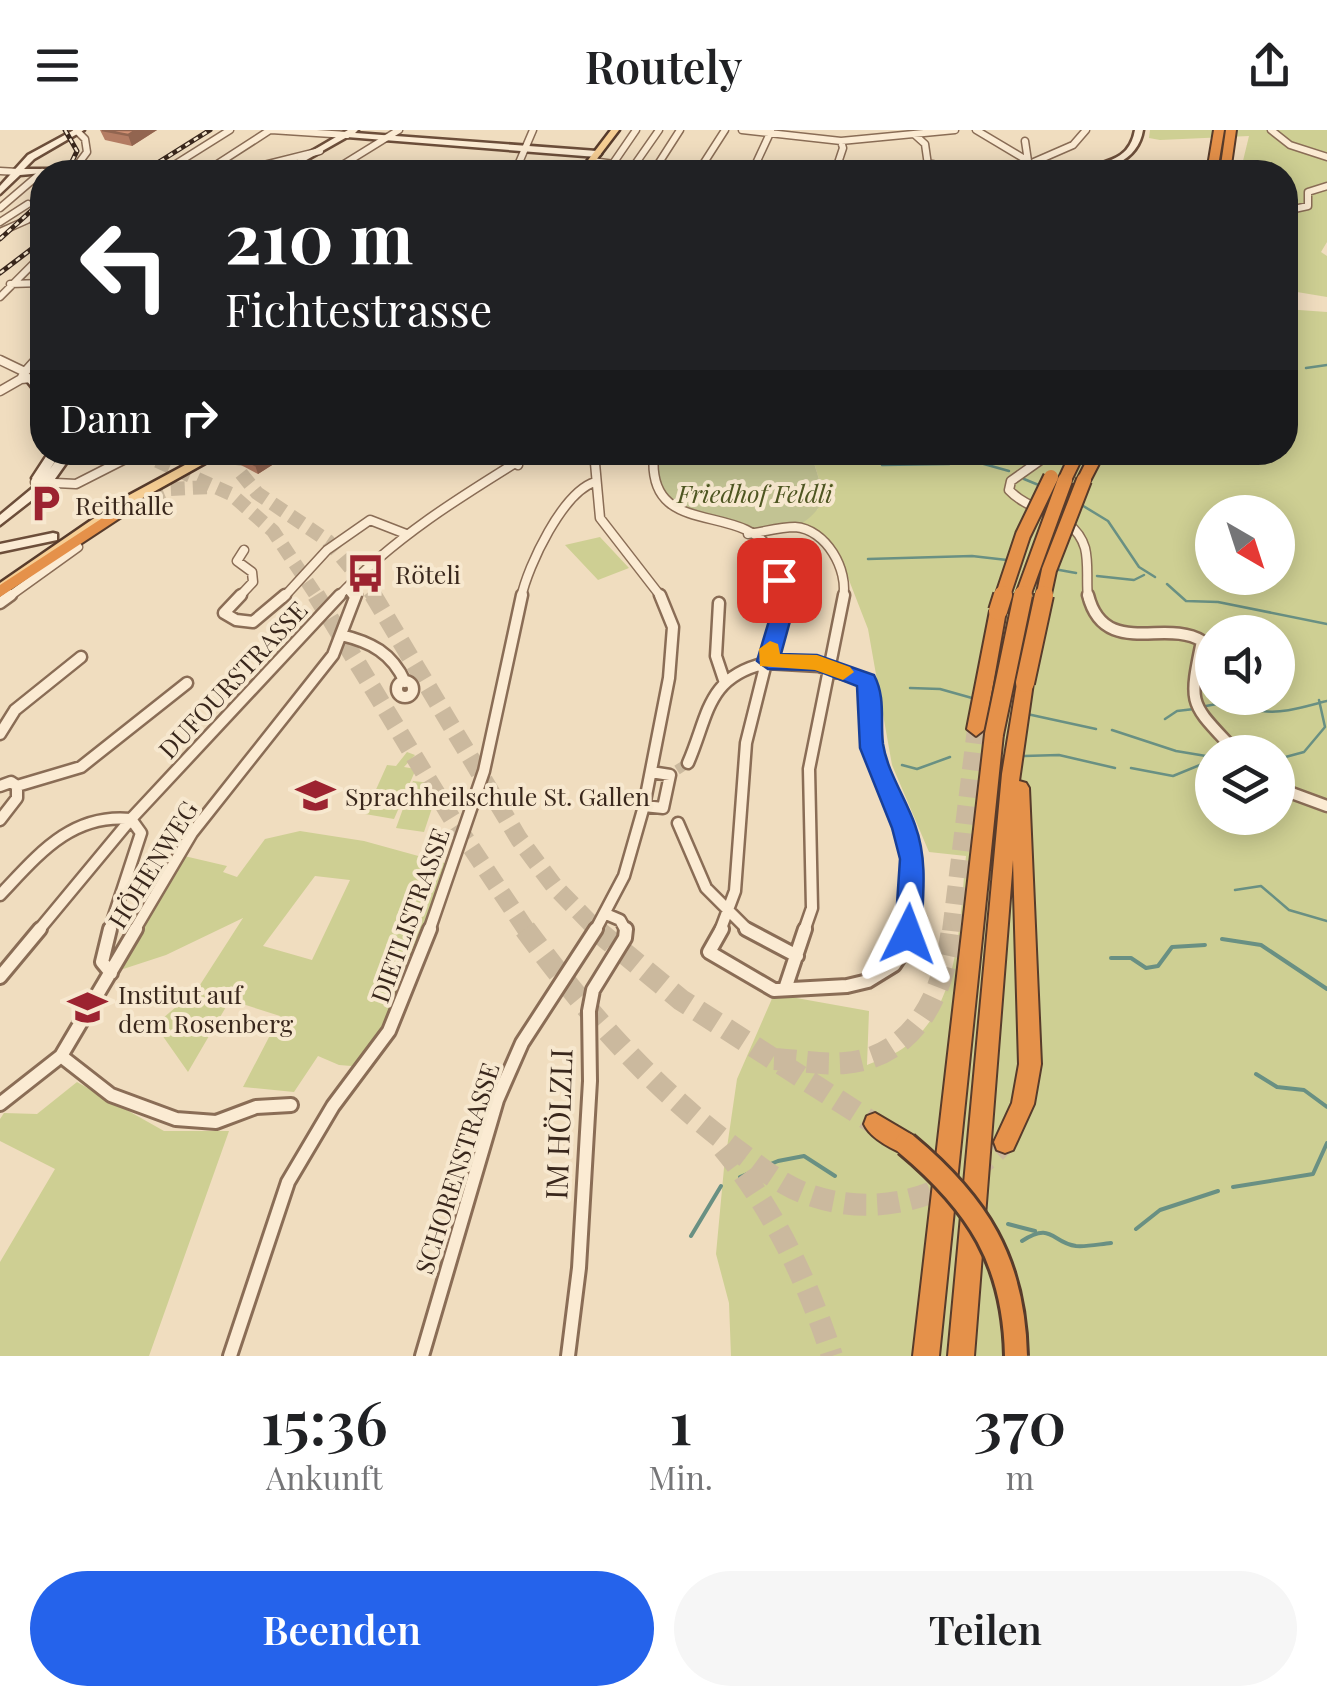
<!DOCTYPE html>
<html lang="de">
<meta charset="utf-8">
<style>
body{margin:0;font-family:"Playfair Display",serif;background:#f6f6f6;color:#202124;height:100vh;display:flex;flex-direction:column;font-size:38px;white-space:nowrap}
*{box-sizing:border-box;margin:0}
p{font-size:32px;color:#757577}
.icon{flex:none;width:55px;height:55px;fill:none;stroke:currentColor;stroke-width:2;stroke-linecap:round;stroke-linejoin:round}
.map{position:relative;height:1226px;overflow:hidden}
.details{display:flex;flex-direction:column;background:#fff;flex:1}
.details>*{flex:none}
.banner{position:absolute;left:30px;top:30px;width:1268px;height:305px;border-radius:40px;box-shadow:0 5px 25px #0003;background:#202124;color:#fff;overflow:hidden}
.needle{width:65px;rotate:141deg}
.fabs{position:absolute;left:1195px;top:365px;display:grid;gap:20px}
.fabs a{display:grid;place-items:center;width:100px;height:100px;border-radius:50%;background:#fff;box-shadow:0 5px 25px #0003;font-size:50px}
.pin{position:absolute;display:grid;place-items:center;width:85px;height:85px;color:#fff;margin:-42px;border-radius:20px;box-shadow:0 5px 15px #0006}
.me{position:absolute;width:110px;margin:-55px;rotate:3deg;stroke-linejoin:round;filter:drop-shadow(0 0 8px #0008)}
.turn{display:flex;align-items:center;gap:35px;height:210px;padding:0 30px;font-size:45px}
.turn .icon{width:130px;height:130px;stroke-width:2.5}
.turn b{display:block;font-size:70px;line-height:85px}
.then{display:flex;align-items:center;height:95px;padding:0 30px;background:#0003;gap:20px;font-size:38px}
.eta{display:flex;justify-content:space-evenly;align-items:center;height:170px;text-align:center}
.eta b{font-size:60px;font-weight:600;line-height:70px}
.primary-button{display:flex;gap:20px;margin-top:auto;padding:20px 30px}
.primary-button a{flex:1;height:115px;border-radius:60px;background:#2563eb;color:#fff;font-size:40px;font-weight:600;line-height:115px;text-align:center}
.primary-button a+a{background:#f6f6f6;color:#202124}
header{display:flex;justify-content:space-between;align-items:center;height:130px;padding:0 30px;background:#fff;font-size:45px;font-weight:600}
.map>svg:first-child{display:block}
.green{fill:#cecf93;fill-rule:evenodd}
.cemetery{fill:#c2c393}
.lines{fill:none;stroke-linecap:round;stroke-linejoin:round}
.stream-far1{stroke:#699083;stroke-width:2.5}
.stream{stroke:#699083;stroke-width:4}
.street-tunnel{stroke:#cbb99e;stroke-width:10;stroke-dasharray:10 5;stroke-linecap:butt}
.highway-tunnel-far2{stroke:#cbb99e;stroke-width:14;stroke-dasharray:14 8;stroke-linecap:butt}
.highway-tunnel-far1{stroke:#cbb99e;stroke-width:18;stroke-dasharray:18 9;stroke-linecap:butt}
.highway-tunnel{stroke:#cbb99e;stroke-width:22;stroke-dasharray:22 11;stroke-linecap:butt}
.street-far3-casing{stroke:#8a6d56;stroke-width:9}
.street-far2-casing{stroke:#8a6d56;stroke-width:11}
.street-far1-casing{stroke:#8a6d56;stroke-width:15}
.street-casing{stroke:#8a6d56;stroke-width:18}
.secondary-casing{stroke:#6c4e3a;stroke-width:5}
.primary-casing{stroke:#573b2b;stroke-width:5}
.highway-casing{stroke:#573b2b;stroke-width:4}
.street-far3{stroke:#fbebd3;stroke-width:6}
.street-far2{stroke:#fbebd3;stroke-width:8}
.street-far1{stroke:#fbebd3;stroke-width:10}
.street{stroke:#fbebd3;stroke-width:12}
.secondary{fill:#fbebd3;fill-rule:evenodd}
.primary{fill:#f6ce94;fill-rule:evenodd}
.highway{fill:#e5914a;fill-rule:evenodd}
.rail-casing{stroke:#39271c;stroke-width:5}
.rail{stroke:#f7e8cf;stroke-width:2.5;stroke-dasharray:5;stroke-linecap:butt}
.highway-bridge-far2-casing{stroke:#573b2b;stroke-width:18;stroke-linecap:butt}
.highway-bridge-far1-casing{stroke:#573b2b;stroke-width:22;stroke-linecap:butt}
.highway-bridge-casing{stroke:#573b2b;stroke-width:28;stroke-linecap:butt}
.highway-bridge-far2{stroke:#e5914a;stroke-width:14}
.highway-bridge-far1{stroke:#e5914a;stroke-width:18}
.highway-bridge{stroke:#e5914a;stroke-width:22}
.wall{fill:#b47c63}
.shaded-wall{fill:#926550}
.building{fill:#d19073;stroke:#926550;stroke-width:2.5}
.route{fill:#2563eb;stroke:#184099;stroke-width:2.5}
.slow{fill:#f59e0b}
.labels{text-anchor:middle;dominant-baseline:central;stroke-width:8;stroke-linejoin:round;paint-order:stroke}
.park-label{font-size:25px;font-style:italic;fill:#4e5621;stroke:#f7e8cf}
.poi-label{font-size:25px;fill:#39271c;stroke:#f7e8cf;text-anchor:start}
.street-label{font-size:25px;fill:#39271c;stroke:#f7e8cf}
.near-street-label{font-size:30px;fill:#39271c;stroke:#f7e8cf}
</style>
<header><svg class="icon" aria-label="menu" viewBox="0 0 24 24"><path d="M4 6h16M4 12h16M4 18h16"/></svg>Routely<svg class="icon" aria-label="share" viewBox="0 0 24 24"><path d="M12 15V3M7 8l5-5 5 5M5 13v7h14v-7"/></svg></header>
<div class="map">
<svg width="1327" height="1226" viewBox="0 0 1327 1226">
<rect width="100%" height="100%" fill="#f0ddbf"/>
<path class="green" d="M1150,0H1327V112L1321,122L1327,126V167L1285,160V42H1230L1241,39L1249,6L1160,10L1149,8Z
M1285,179L1327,182V1226H731L729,1173L716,1124L724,1038L737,949L774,864L869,881L867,935C878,930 892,926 902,919C962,879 959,789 966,726L929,722L892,635L868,499L847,445L813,400L786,399L818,379L822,359L811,323L1285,322ZM1212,382H1278V448H1212ZM1212,502H1278V568H1212ZM1212,622H1278V688H1212Z
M600,407L629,438L598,450L565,415Z
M407,622L415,625L404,637L416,639L394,689L365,684L387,635L396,636Z
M413,651L440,654L424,702L396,698Z
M300,701L364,711L451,735L414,845L364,937L339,935L318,926L294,962L243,957L280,886L230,870L188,942L155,895L198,858L243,788L166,825L111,843L180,725L227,736L223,742L237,747L265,709ZM315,746L350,750L312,830L263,816Z
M77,952L164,1001H229L149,1226H0V1132L55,1039L0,1011V989L4,983L37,984Z"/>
<path class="cemetery" d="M654,323H811L822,359V373C783,433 699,389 656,359Z"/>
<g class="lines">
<path class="stream-far1" d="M1285,237H1294
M1306,238L1327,235
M964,322L966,329L1009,341
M882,335L949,334L966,329
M1024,349L1041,356
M1080,374L1108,391L1139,437L1155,447
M868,429L972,426L1007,430
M1054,439L1076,443
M1097,446L1134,450L1144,445
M1167,454L1186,471L1218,472L1327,494
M910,558L940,559L972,568
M1206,576C1236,570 1235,578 1262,581C1284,584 1306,576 1327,571
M1027,584L1096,599
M1165,589L1177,581L1194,579
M1112,600L1176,621L1212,627
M1024,626L1059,625L1115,638
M1278,629L1304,622L1325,597L1319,570
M902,635L917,639L950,627
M1131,638L1173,646L1212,630
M1235,760L1261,756L1289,780L1327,791"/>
<path class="stream" d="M1222,809L1261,815L1327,859
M1111,828H1131L1146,838L1158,836L1172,817L1205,815
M1256,944L1277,957L1304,960L1327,977
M740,1047L778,1031L804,1026L835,1046
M1233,1057L1313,1044L1327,1013
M1008,1094L1035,1101
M1136,1099L1160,1080L1218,1061
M691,1106L721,1056
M1022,1111C1052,1091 1052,1113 1076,1116C1087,1117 1100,1114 1111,1113"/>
<path class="street-tunnel" d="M677,640L688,633"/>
<path class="highway-tunnel-far2" d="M137,322L231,364L273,401L318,468
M243,322L240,342L257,363L328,411L375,468
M130,375L169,359L210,357"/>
<path class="highway-tunnel-far1" d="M316,465L454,692L527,801
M373,465L519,709L554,756L598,801
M951,801L976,599"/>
<path class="highway-tunnel" d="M525,799C586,882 651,956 734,1018C756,1034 778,1053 804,1063C877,1091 954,1067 1005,1012
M595,799L681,870L875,994
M774,929C797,930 822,935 845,933C916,927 944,862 952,799
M723,1018C773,1078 808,1152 832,1226"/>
<defs>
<path id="street-far3" d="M271,0L347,5
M742,0L841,11L955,0
M976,0L1028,31
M1271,0L1290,15L1327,27
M915,5L925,14L929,42
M1025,11L1028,31
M592,31L673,42
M612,35L636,0
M631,40L659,0
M0,41L18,42
M72,42L87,22L85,9L76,0
M163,42L230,0
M205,42L270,0
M236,42L320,21
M331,42L399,0
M515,42L533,0
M653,42L680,0
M698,42L725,0
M752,42L771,1
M835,42L843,18L841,11
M890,42L932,34L975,42
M1034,42V32L1073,15L1086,0
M0,78L42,42
M1285,81L1308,76V62L1327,56
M0,92L28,74
M0,102L27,90L42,77
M10,154L42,153
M0,167L42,125
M42,186L39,192L42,196"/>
<path id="street-far2" d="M0,230L25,242L21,249
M25,242L42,223
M0,261L21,249L42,247
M493,322L518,335
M594,322L600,388L662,468
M654,322C645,411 741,370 772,422C780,435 781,453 782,468
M1052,322L1011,351L1009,360C1032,385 1074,381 1085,418C1089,434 1086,451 1088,468
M237,328L247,322
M35,352L76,354L139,322
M748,404C763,402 780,397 795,397C826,399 849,440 843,468
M347,458L355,468
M7,468L78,417
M238,468L253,452L252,442L237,431L244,420
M283,468L327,420L370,390L406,404
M337,468C394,407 463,365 533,322
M521,468C528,435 563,362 595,352"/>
<path id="street-far1" d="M241,465L224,483L236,490L253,492L285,465
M1088,465C1104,529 1166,488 1202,511C1188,578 1190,572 1236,622
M0,473L11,465
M719,473L716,526L725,553
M341,505C371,512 392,523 405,552
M766,533L781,485L782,465
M766,533L819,536L866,551L871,565L872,617L905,698L912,729L906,801
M397 559a8 8 0 1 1 16 0a8 8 0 1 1-16 0Z
M0,604L15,580L81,527
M688,633C709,585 706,547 766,533
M0,656L11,652L17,656L81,637L187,553
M1278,658L1327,676
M644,676L663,678L670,645L651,642
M0,690L17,668V656
M678,693L706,758L749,801
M0,765C38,725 71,683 131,689
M606,784L620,790L626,801
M38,801L131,689L340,465
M109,801L141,703L131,689
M134,801L192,703L333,525L356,465
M429,801L484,641L522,465
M595,801L624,746L644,676L669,548L673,497L660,465
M720,801L735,761L746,613L766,533
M804,801L812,778L809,639L844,465"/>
<path id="street" d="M110,799L102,832L111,843
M722,799L709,822L774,860L847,856L868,851L894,835L904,820L906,799
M746,799L797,826
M0,847L40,799
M785,859L805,799
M61,926L111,965L176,989L216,992L256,977L291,975
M0,974L61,926L136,799
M230,1226L288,1052L333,976L389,901L430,799
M422,1226L497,970L522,913L596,799
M568,1226L579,1138L590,951L589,881L593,860L625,808L626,799"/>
<path id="secondary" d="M74,0H84L34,29L24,39H50L54,42L20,45L0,64V56L28,25Z
M348,0H358L355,3L597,21L601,24L597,27L347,7L285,42H276Z
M1135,0H1143C1138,32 1105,42 1076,42C1099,30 1129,35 1135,0Z
M42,237V246L38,251L42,257V266L38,265L27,251L38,238Z
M49,322H61L50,339L62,322H74L50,356L0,395V385L41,351H34L32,348Z
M53,403L57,404V410L0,422V414Z"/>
<path id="primary" d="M611,0H619L587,42H579Z
M209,322H225L130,375L0,464V453L122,369Z"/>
<path id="highway" d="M1214,0H1224L1217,42H1207Z
M1226,0H1236L1230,42H1220Z
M196,322H211L201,329L196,328Z
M1071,322H1085L1070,353H1060L1058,350Z
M1091,322H1105L1089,353H1079L1077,350Z
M130,370L137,375L135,378L0,467V455Z
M998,476L1006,481L985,599L976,606L967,599L990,481Z
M1025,547L1033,553L1019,651L1026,653L1029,658L1041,934L1034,974L1013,1020L1005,1023L997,1020L994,1012L1012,973L1019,934L1013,730L974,1226H948L1002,644L1017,553Z
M994,597L1003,604L939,1226H913L985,604Z
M875,983L914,1006L917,1014L914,1022L906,1025C892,1019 870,1008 864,994L867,986Z"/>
</defs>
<use href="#street-far3" class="street-far3-casing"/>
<use href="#street-far2" class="street-far2-casing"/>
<use href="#street-far1" class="street-far1-casing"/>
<use href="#street" class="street-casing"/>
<use href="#secondary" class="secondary-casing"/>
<use href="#primary" class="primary-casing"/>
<use href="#highway" class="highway-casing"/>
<use href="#street-far3" class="street-far3"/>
<use href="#street-far2" class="street-far2"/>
<use href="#street-far1" class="street-far1"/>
<use href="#street" class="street"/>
<use href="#secondary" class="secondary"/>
<use href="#primary" class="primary"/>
<use href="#highway" class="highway"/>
<defs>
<path id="rail" d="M65,0L77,21L67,42
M143,42L210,0
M0,109L42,71
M0,143L42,111"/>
</defs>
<use href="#rail" class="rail-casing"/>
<use href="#rail" class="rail"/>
<defs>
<path id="highway-bridge-far2" d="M1002,468L1023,405L1051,347
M1022,468L1065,350
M1043,468L1049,440L1084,350"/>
<path id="highway-bridge-far1" d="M998,481L1003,465
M1025,553L1044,465
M994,604L1023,465"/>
<path id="highway-bridge" d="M906,1014C978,1074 1014,1131 1016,1226"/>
</defs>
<use href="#highway-bridge-far2" class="highway-bridge-far2-casing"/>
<use href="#highway-bridge-far1" class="highway-bridge-far1-casing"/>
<use href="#highway-bridge" class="highway-bridge-casing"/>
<use href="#highway-bridge-far2" class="highway-bridge-far2"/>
<use href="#highway-bridge-far1" class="highway-bridge-far1"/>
<use href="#highway-bridge" class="highway-bridge"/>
</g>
<path class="wall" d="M100,0H157L132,16L105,10Z
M246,322H278L280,330L258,344L241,335L238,326Z"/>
<path class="shaded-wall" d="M137,0H157L132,16L128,5Z
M275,322H278L280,330L258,344L255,335Z"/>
<path class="building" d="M102,0H137L128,5Z
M246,322H275L255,335L238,326Z"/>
<path class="route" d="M779,444L789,450L792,484L781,524L817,525L874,545C886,568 880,590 883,614C887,641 906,669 915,695C928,730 923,766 921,804L917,812L908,815L899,812L895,804L900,729L892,698L860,618L857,556L816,540L768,539L757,531L771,484L769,450Z"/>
<path class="slow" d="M770,511L778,514L780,524L817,525L850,537L854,542L843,550L815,540L760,536L759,519Z"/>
<defs>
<symbol id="parking-bare" viewBox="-9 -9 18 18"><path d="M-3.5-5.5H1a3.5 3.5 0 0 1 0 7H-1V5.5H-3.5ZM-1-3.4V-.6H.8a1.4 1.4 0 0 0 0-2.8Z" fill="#9c2330" stroke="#f7e8cf" stroke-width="2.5" paint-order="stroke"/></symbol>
<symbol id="bus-bare" viewBox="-9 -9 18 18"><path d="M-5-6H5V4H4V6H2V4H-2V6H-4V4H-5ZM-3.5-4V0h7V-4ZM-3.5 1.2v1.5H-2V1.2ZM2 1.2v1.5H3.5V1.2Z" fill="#9c2330" stroke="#f7e8cf" stroke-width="2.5" paint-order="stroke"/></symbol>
<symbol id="school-bare" viewBox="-9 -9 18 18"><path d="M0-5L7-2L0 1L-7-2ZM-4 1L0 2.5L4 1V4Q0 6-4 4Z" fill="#9c2330" stroke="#f7e8cf" stroke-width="2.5" paint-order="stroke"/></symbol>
</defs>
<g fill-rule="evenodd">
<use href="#parking-bare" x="18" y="346" width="55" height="55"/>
<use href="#bus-bare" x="338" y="416" width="55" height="55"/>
<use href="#school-bare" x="288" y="638" width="55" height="55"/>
<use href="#school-bare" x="60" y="850" width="55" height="55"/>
</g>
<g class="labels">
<g class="park-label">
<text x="755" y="362">Friedhof Feldli</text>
</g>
<g class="poi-label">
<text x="75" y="374">Reithalle</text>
<text x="395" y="443">Röteli</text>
<text x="345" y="665">Sprachheilschule St. Gallen</text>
<text x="118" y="863">Institut auf<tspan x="118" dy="29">dem Rosenberg</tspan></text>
</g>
<g class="street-label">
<text transform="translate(232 549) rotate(-47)">DUFOURSTRASSE</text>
<text transform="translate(152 734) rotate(-58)">HÖHENWEG</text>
<text transform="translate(409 785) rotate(-70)">DIETLISTRASSE</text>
<text transform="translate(456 1038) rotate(-72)">SCHORENSTRASSE</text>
</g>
<g class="near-street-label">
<text transform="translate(558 994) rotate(-88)">IM HÖLZLI</text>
</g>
</g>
</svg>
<div class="fabs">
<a><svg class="needle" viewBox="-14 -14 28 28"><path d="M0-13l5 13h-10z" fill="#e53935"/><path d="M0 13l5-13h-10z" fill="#757577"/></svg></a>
<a><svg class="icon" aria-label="sound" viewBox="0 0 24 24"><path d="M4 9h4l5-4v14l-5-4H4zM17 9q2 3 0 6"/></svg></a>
<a><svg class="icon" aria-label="layers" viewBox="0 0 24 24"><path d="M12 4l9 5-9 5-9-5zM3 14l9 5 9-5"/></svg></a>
</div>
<div class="pin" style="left:779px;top:450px;background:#d93025"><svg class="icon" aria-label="arrive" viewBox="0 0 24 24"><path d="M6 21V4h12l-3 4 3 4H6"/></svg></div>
<svg class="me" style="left:908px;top:804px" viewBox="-20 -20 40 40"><path d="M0-17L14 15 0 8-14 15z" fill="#2563eb" stroke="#fff" stroke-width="4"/></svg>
<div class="banner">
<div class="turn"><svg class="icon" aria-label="left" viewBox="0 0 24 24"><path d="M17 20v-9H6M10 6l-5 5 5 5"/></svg><div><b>210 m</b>Fichtestrasse</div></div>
<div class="then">Dann<svg class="icon" aria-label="right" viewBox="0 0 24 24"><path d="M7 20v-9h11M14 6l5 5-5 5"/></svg></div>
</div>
</div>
<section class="details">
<div class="eta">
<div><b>15:36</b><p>Ankunft</p></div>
<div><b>1</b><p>Min.</p></div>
<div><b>370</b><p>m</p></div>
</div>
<div class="primary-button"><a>Beenden</a><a>Teilen</a></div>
</section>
